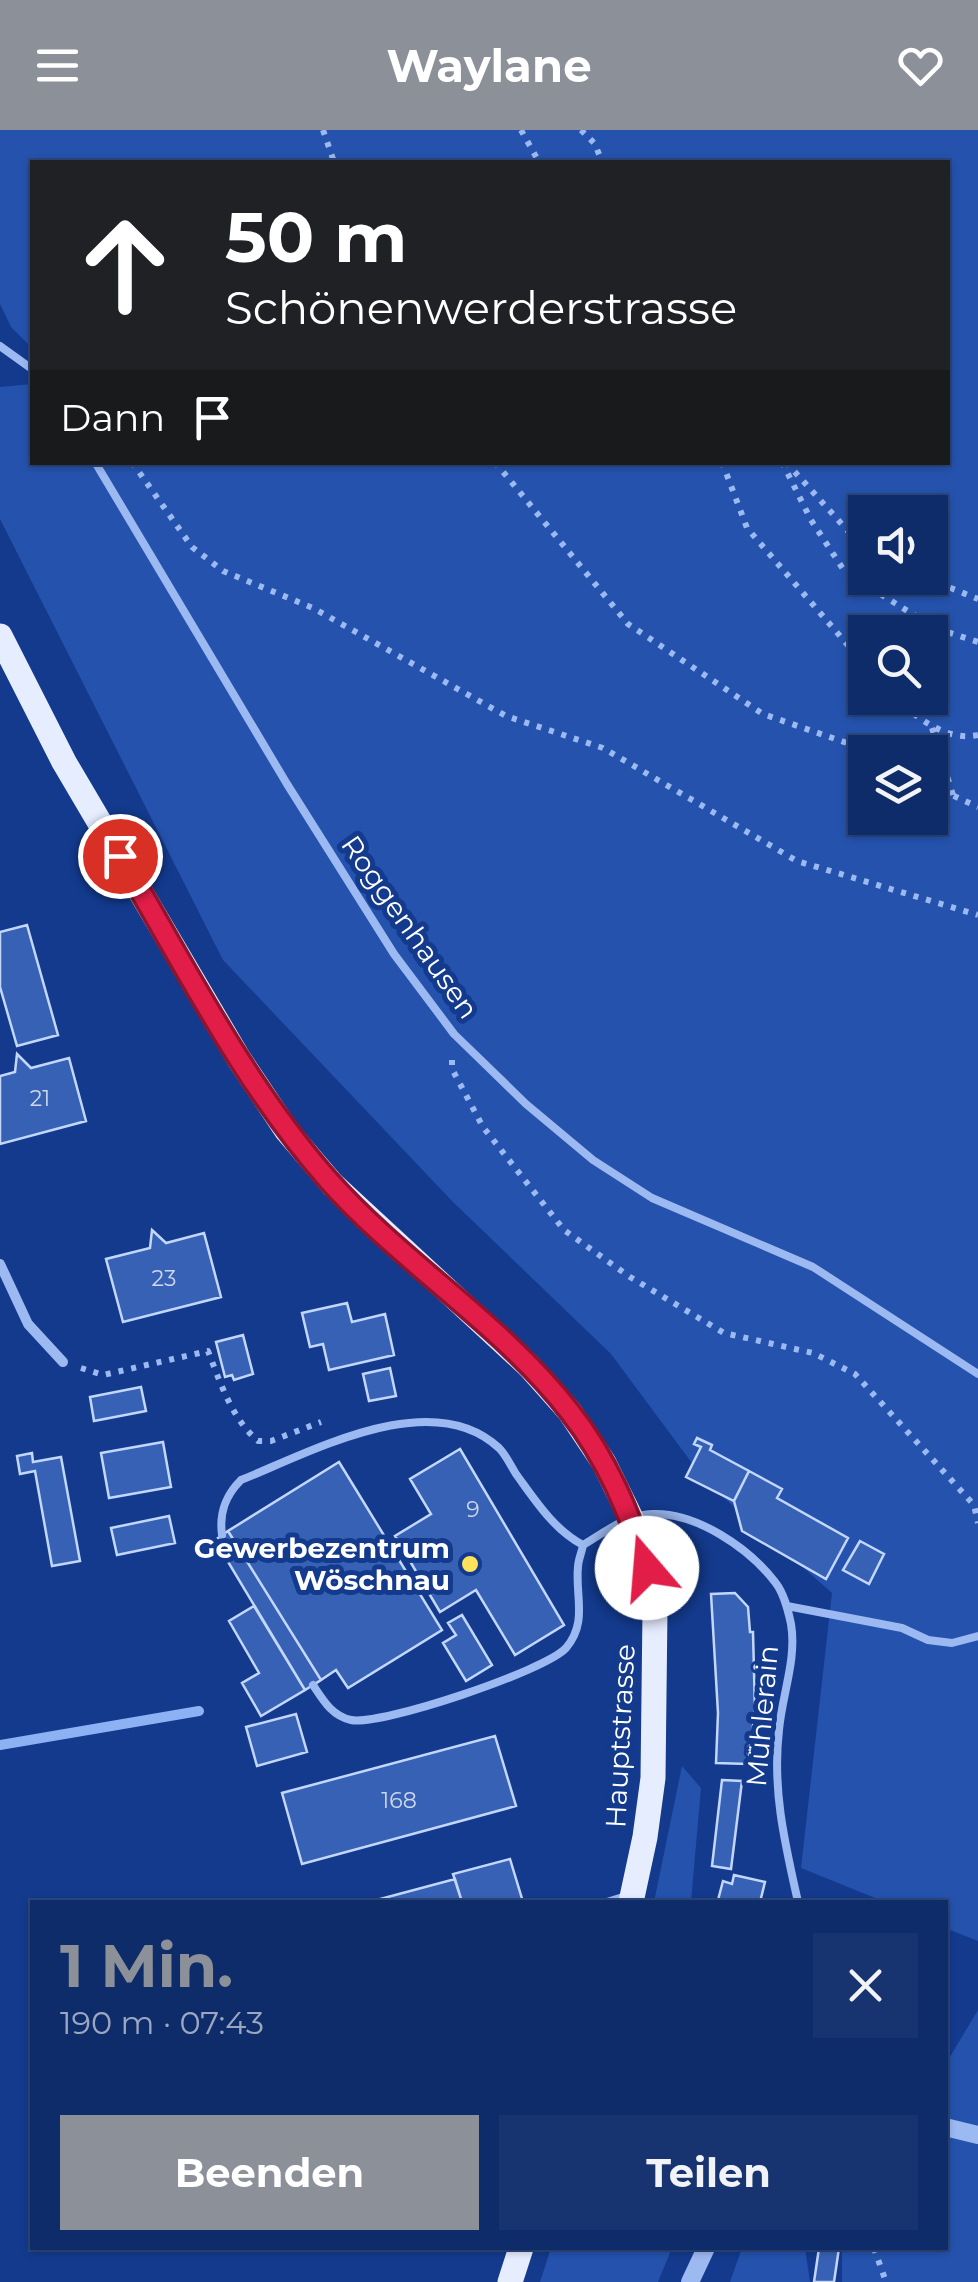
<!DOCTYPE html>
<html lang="de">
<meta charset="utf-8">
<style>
body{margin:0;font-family:Montserrat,sans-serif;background:#173470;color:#f1f3f6;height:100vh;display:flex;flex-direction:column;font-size:38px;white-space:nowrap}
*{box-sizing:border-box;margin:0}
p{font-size:32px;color:#9ba7c1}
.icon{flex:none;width:55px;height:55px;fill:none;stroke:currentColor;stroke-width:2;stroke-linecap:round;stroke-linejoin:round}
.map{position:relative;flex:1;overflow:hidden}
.details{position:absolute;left:30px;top:1770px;width:918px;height:350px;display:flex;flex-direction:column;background:#0e2c6a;border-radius:0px;box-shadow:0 2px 8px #0004,0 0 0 2px #2e487e}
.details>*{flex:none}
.hud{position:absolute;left:30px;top:30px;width:920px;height:305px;border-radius:0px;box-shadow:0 2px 8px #0004,0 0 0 2px #2e487e;background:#202124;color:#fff;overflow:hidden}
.tools{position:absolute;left:848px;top:365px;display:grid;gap:20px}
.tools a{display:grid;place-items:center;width:100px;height:100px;border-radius:0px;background:#0e2c6a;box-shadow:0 2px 8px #0004,0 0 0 2px #2e487e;font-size:50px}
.pin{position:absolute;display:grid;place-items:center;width:85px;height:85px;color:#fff;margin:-42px;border:5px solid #fff;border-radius:50%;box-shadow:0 2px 10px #0007}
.me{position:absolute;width:110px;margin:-55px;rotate:342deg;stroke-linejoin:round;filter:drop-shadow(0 0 8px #0008)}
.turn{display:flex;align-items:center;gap:35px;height:210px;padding:0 30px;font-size:45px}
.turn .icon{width:130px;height:130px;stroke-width:2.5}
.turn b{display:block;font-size:70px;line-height:85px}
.then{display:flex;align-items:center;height:95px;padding:0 30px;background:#0003;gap:20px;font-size:38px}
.round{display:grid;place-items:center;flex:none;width:105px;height:105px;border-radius:0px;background:#173470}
.summary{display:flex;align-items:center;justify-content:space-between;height:170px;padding:0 30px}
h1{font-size:60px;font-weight:700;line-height:75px;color:#8c9099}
.cta{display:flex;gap:20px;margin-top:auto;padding:20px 30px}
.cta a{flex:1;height:115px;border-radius:0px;background:#8c9099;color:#fff;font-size:40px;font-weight:700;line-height:115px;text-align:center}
.cta a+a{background:#173470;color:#f1f3f6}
header{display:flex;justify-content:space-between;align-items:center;height:130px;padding:0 30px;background:#8c9099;color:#fff;font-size:45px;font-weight:700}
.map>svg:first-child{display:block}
.green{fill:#2452ad;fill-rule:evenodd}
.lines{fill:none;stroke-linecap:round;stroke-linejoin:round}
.stream{stroke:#8db2f4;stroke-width:10}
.building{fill:#3661b5;stroke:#c3d6fc;stroke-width:2.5}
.path{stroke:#9cb9f1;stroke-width:6;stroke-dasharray:5 8;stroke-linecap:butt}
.service{stroke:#9cb9f1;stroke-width:8}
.minor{stroke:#9cb9f1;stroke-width:10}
.tertiary{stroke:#9cb9f1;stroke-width:18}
.primary{stroke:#e6edff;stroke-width:25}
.route-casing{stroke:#92132f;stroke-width:25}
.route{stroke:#e11d48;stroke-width:18}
.poi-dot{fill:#ffe25c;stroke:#133a8d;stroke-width:4}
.labels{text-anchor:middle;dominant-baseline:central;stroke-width:10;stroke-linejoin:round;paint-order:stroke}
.number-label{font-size:22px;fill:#cdd8ec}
.street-label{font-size:28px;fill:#fff;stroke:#133a8d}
.poi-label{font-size:28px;font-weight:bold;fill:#fff;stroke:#133a8d;text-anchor:end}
</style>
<header><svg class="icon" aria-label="menu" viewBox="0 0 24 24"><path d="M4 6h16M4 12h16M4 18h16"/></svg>Waylane<svg class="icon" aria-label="heart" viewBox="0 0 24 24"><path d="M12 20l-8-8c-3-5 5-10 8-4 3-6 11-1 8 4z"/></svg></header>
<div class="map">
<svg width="978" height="2152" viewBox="0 0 978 2152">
<rect width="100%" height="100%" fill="#133a8d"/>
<path class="green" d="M0,0H978V1811L945,1798V1772H885L801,1738L832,1463L706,1352L611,1224L453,1072L223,830L0,389V257L32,254V332H948V32H32V218L11,197L0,174ZM865,382H930V448H865ZM865,502H930V568H865ZM865,622H930V688H865Z
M682,1636L701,1658L691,1772H654Z
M978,1880V2152H842V2118H945V1935Z
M551,2118H672L658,2152H540Z
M742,2118H805L810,2152H730Z"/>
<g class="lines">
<path class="stream" d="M0,1615L199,1581"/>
</g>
<path class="building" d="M27,795L58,905L17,916L0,857V802Z
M17,924L31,938L69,928L86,991L0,1014V946L15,942Z
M152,1100L166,1113L204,1103L221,1167L123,1192L106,1129L150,1118Z
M347,1173L352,1192L385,1184L394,1225L329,1240L323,1214L310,1217L302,1183Z
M243,1205L253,1244L234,1250L232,1245L225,1247L216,1212Z
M390,1238L396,1266L369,1271L363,1244Z
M141,1257L146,1281L94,1291L90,1267Z
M697,1308L712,1315L710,1320L749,1341L734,1371L686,1347L701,1317L694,1314Z
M163,1312L171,1357L109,1368L101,1323Z
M460,1319L564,1495L515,1525L476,1460L440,1482L395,1406L431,1384L410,1349Z
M32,1323L33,1332L61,1327L80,1431L52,1436L35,1341L20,1344L17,1326Z
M339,1332L442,1500L348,1558L336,1540L321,1550L228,1401Z
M749,1341L782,1359L777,1368L848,1408L826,1449L742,1401L734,1371Z
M169,1386L175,1413L117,1425L111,1398Z
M228,1401L321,1550L305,1560L215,1410Z
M860,1411L884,1424L869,1454L843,1440Z
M735,1463L748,1477L750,1502H753L755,1581L748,1634L716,1633L718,1583L711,1464Z
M254,1476L305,1560L261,1586L242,1553L259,1543L229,1491Z
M462,1485L492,1535L466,1551L443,1513L456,1505L448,1493Z
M296,1584L307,1622L257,1636L246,1597Z
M495,1606L516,1676L302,1734L282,1663Z
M722,1650L742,1651L731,1739L712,1736Z
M510,1729L523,1772H462L453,1744Z
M734,1745L765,1752L760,1772L718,1770L723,1751L732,1754Z
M455,1749L462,1772H369Z
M819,2118H839L834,2152H814Z"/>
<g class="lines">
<path class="path" d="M323,0L334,32
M521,0L539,32
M581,0L595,14L602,32
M132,332L192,417L223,441L313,478L506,586L603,618L797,731L978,785
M495,332L628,494L763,584L873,622
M722,332L747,398L865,535
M782,332L811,390L845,442L935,498L978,512
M786,332L865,420
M926,448L978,469
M893,568C917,586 945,612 978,605
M932,598L953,665
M930,655L978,677
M452,930V939L483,997L564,1100L630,1147L724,1203L813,1223L855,1244L974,1375L978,1393
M81,1238L103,1245L208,1221C220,1252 232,1289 258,1311H271L321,1292
M874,2118L886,2152"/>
<path class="service" d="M0,216L32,239
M95,332L287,654L394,824L454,904L526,974L593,1030L652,1068L813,1137L978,1244
M222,1405C219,1383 225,1366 241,1350C311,1322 432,1255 499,1318C506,1325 511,1336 516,1344C535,1370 554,1400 583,1415C605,1402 626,1385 652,1384C696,1382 749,1418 775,1452C784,1463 788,1480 791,1494C797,1529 782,1565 779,1600C772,1660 785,1714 798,1772
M787,1476L902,1498L928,1510L952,1513L978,1506
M313,1555C323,1570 332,1586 351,1590C381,1596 545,1541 566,1518C588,1492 575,1466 578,1437C578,1430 582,1422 583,1415
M607,1772L626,1766"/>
<path class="minor" d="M0,1134L28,1194L63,1232"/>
<path class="tertiary" d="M945,1997L978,2005
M690,2152L706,2118"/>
<path class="primary" d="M0,506L64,632L239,929L287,1001L332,1054L529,1236L570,1282L604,1333L631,1388L647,1438L655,1480L653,1648L645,1707L631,1772
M510,2152L521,2118"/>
</g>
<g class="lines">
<defs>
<path id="route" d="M120,726C185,836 244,955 329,1051C403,1134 502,1194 570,1282C607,1329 629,1382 647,1438"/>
</defs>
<use href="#route" class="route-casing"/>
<use href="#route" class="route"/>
</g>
<circle class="poi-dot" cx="470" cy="1434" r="10"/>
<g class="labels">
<g class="number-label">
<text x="40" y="968">21</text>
<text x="164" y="1148">23</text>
<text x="473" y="1379">9</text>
<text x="399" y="1670">168</text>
</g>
<g class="street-label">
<text transform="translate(410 797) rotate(55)">Roggenhausen</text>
<text transform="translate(762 1586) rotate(-85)">Mühlerain</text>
<text transform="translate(620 1606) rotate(-87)">Hauptstrasse</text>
</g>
<g class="poi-label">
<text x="450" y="1418">Gewerbezentrum<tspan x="450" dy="32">Wöschnau</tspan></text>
</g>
</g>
</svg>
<div class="tools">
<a><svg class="icon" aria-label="sound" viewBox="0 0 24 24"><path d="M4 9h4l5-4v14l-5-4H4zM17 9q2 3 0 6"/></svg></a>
<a><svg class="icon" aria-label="search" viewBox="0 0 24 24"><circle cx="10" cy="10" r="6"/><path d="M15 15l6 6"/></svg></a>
<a><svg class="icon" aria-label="layers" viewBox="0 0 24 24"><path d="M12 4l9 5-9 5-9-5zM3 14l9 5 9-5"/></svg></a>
</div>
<div class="pin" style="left:120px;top:726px;background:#d93025"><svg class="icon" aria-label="arrive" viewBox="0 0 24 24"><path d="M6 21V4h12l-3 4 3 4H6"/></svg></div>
<svg class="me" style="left:647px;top:1438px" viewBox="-20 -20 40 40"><circle r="19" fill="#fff"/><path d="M0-13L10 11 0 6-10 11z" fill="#e11d48"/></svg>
<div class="hud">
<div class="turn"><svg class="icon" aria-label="ahead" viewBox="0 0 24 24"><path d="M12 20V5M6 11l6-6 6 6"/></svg><div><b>50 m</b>Schönenwerderstrasse</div></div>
<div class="then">Dann<svg class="icon" aria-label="arrive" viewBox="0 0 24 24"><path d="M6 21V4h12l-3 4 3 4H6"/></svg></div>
</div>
<section class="details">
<div class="summary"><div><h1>1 Min.</h1><p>190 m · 07:43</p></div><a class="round"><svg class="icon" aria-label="close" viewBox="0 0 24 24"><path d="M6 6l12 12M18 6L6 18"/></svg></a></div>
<div class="cta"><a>Beenden</a><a>Teilen</a></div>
</section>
</div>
